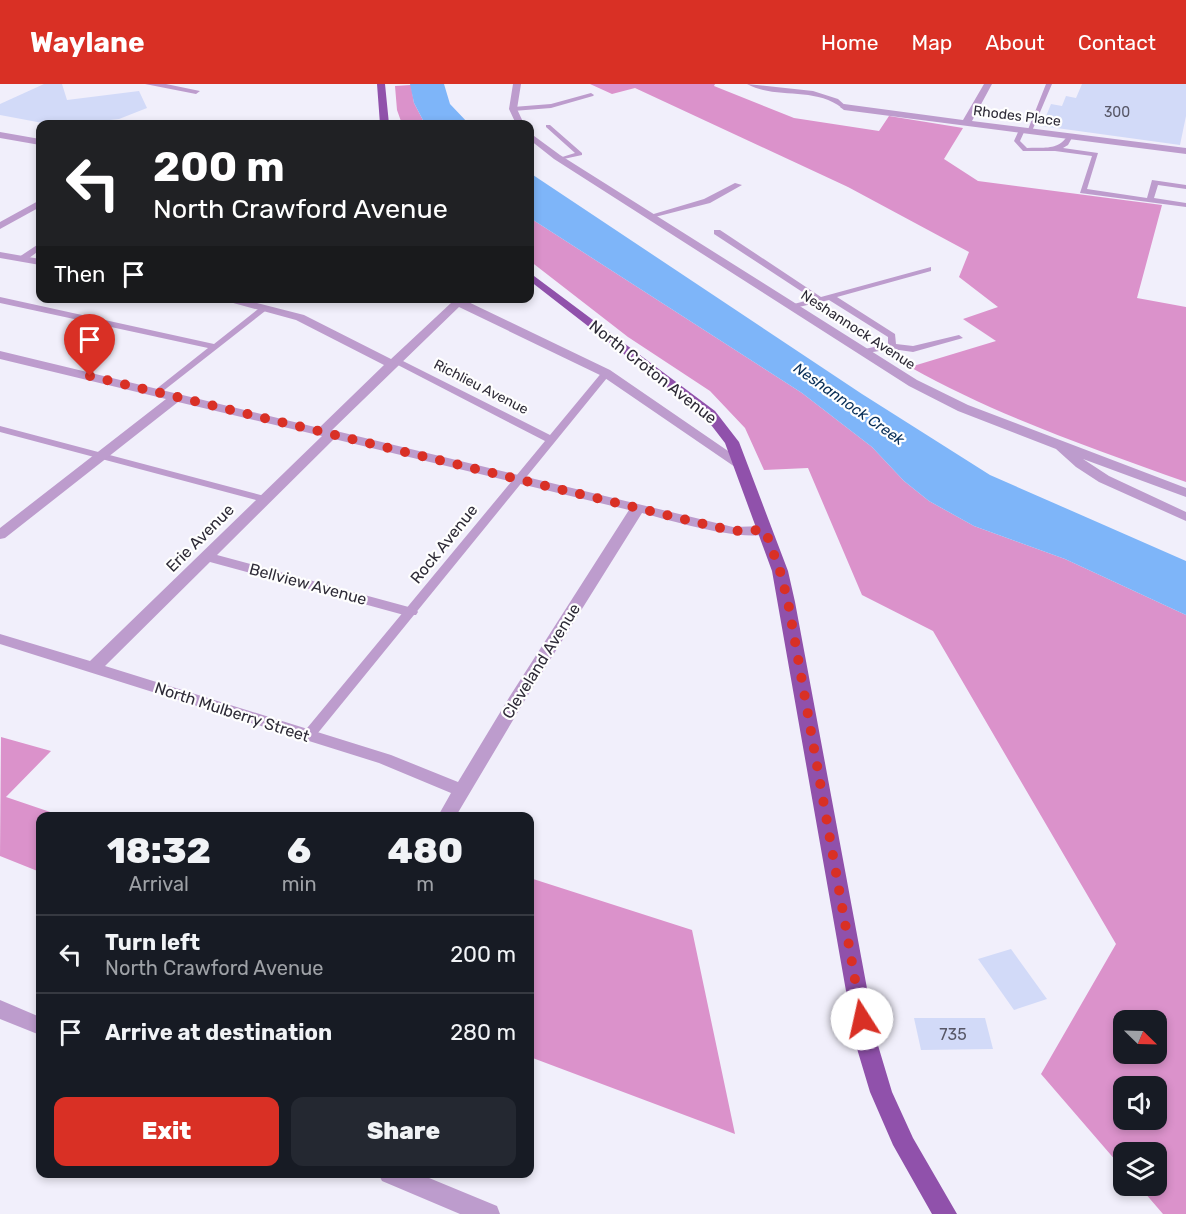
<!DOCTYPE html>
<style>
body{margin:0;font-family:Rubik,sans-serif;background:#242831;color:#f1f3f6;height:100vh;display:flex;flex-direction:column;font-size:22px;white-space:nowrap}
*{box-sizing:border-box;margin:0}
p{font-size:20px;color:#9ea1a6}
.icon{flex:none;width:33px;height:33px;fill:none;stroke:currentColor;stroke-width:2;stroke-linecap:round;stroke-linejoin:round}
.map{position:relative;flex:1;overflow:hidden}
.panel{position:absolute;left:36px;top:728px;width:498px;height:366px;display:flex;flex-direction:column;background:#171b24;border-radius:12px;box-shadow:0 3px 9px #0003}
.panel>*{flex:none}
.guide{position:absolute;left:36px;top:36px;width:498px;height:183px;border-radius:12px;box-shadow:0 3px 9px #0003;background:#202124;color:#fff;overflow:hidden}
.needle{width:39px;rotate:113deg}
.fabs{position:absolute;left:1113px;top:926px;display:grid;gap:12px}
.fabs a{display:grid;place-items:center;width:54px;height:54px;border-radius:12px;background:#171b24;box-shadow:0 3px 9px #0003;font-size:30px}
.pin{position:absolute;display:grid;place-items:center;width:51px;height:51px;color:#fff;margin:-62px -26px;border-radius:50% 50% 50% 0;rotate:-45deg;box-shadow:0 0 6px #0007}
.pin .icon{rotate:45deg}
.me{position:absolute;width:66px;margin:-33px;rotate:350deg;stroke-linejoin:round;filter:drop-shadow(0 0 4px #0008)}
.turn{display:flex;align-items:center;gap:21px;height:126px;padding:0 18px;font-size:27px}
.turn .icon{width:78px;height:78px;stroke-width:2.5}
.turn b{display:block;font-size:42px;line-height:51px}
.then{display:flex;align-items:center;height:57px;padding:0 18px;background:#0003;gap:12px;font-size:22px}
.eta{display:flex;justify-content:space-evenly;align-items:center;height:102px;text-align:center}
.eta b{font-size:36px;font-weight:800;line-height:42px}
.cta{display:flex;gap:12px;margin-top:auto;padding:12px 18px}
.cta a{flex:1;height:69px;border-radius:12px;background:#d93025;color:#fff;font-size:24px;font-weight:800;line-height:69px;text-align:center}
.cta a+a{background:#242831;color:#f1f3f6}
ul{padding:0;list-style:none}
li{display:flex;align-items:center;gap:18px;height:78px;padding:0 18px;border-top:2px solid #363941}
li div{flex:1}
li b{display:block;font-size:22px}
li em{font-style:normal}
header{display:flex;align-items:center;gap:36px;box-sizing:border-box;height:84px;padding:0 30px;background:#d93025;color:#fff}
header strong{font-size:28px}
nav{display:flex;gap:33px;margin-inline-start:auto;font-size:21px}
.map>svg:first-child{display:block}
.forest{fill:#db92cb;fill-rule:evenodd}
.water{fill:#7eb5f9}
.building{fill:#d2daf8}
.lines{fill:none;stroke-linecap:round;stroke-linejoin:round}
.service{fill:#bd9ccd;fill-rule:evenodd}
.minor{fill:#bd9ccd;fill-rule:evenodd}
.primary{fill:#9051ab;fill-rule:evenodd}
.route{stroke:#d93025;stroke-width:10;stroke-dasharray:0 18}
.labels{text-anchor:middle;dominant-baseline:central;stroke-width:4.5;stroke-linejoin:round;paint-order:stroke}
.number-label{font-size:14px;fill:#575767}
.far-street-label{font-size:14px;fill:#2e2b37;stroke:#fefefe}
.far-water-label{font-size:15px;font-style:italic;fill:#052c56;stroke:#fefefe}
.street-label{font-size:16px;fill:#2e2b37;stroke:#fefefe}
.near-number-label{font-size:16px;fill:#575767}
</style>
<header>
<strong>Waylane</strong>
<nav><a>Home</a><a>Map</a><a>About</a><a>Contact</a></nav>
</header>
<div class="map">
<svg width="1186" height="1130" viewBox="0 0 1186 1130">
<rect width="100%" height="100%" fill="#f1effb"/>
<path class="forest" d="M590,0H715L714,2L794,34L879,47L889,32L963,44L944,75L978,97L1162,121L1137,214L1186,223V398C1092,364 997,332 910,283L996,257L963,235L998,223L959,193L969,168L848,103L635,4L612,10Z
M411,1L414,19L425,40H402L397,26L395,2Z
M530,134L802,309L872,363L904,397L929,417L974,442L1065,475L1186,531V1130H1163L1138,1101H1156V1068H1124L1123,1085L1041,990L1116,860L933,547L862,511L808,384L764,386L745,344L710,307L628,253L530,177ZM1124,936H1156V969H1124ZM1124,1002H1156V1035H1124Z
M1,653L51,667L6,713L62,732H40V788L0,772Z
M530,794L692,846L735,1050L530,973Z"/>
<path class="water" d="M410,0H444L450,20L469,40H425L414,19Z
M530,89L862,310L990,391L1186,477V531L1065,475L974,442L929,417L904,397L872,363L802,309L530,134Z"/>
<path class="building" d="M44,0H62L67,16L139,7L147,24L119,35L75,40H48L0,31V20Z
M1082,0H1186V32L1180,61L1042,42L1051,20L1062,22L1066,12L1076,14Z
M1011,865L1047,915L1014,926L978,875Z
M914,934H985L993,965L921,966Z"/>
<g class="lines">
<path class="service" d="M747,0L813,7L838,15L847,23L842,24C814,2 776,16 747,0Z
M1046,0H1052L1032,47L1027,48Z
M591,9L594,11L593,12L551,24L513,27L510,25L513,23L551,20Z
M546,41H550L582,69V71L559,76V74L575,69L546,43Z
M1022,44L1025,46L1020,57L1027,64C1044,63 1058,67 1068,51L1070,50L1073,52L1068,61L1063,64L1098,69L1087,105L1147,114L1152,96L1186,101V105L1158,101L1154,114L1186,119V123L1080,109L1092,72L1055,67H1023L1014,57L1019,46Z
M735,99L742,101L710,119L651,134L647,132L704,115Z
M714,146H720L821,213L931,183V187L837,213L895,250L896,260L913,262L959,251L963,254L913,268L892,265L860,270V266L888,260V253L829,216L790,225V221L813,215L714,150Z
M37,161H40V166L25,177H19V173Z
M0,213L214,260L262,222L269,224L158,311L153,308L155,306L208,264L0,219Z
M397,274L550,351L603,287L606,286L611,289L313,655H303L302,652L303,649L545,357L394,279V275Z
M0,342L268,413L269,415L268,417H260L0,348Z"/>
<path class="minor" d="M145,0H166L200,7L196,10Z
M513,0H521L517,25L524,40H516L509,25Z
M984,0H992L972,37L1186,64V70L844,26L840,23L844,20L963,36Z
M0,48L40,55V61L0,54Z
M530,49L560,71L917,296L968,321L1186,404V413L1083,375L1109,392L1186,428V437L1099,398L1076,383L1056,365L958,327L909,302L554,75L530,56Z
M40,116V123L0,145V138Z
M0,168L40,175V181L0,174Z
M215,214H237L304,231L391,275L451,219L445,214H460L610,286L747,380L745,383H735L602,292L459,223L332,346L733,443L765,442L772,446C757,463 665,435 642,429L525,616L456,732H438L451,709L379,679L0,560V550L90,577L322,352L178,318L5,454L0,455V444L166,315L0,275V267L319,344L384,281L296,236ZM334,355L629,426L510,612L458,698L391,671L105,582L210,478L404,531H416L418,528L416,525L217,471Z
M0,916L40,933V951L0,935Z
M378,1089H417L497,1122L500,1130H460L382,1097Z"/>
<path class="primary" d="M377,0H385L389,40H380Z
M530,189L715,327L739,358L788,487L795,518L877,958L892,1008L913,1054L957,1130H932L893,1061L870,1008L855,958L772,487L725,359L705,333L530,197Z"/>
</g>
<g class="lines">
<path class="route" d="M90,292L733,447L765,446L780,487L788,518L862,935"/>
</g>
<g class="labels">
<g class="number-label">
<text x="1117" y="28">300</text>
</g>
<g class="far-street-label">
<text transform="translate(1017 32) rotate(7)">Rhodes Place</text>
<text transform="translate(858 246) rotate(33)">Neshannock Avenue</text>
<text transform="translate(481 303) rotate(27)">Richlieu Avenue</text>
</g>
<g class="far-water-label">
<text transform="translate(849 320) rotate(35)">Neshannock Creek</text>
</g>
<g class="street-label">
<text transform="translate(653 288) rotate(38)">North Croton Avenue</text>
<text transform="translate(200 454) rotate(-45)">Erie Avenue</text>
<text transform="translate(444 460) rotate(-51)">Rock Avenue</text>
<text transform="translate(308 500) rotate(15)">Bellview Avenue</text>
<text transform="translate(541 577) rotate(-58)">Cleveland Avenue</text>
<text transform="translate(232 628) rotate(18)">North Mulberry Street</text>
</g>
<g class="near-number-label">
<text x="953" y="950">735</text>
</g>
</g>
</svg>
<div class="fabs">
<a><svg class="needle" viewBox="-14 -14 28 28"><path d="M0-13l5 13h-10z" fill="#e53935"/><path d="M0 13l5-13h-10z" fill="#9ea1a6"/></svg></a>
<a><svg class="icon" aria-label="sound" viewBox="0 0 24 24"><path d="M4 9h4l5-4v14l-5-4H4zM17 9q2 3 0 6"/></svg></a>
<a><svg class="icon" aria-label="layers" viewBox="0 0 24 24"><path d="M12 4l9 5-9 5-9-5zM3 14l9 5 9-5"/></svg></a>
</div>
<div class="pin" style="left:90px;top:292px;background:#d93025"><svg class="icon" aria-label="arrive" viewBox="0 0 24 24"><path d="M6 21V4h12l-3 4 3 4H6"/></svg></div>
<svg class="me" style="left:862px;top:935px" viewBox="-20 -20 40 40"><circle r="19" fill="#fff"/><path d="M0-13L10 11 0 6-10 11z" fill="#d93025"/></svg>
<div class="guide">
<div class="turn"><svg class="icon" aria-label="left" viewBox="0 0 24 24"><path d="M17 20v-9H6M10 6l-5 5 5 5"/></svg><div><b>200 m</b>North Crawford Avenue</div></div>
<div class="then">Then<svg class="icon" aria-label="arrive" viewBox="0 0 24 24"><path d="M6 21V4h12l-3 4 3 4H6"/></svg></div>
</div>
<section class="panel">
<div class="eta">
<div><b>18:32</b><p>Arrival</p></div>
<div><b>6</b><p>min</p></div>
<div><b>480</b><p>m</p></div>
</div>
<ul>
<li><svg class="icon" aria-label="left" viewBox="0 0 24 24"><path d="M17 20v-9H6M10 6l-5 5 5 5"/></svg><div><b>Turn left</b><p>North Crawford Avenue</p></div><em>200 m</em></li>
<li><svg class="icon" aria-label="arrive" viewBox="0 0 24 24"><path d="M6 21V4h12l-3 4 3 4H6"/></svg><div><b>Arrive at destination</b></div><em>280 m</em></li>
</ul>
<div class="cta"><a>Exit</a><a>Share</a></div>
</section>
</div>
